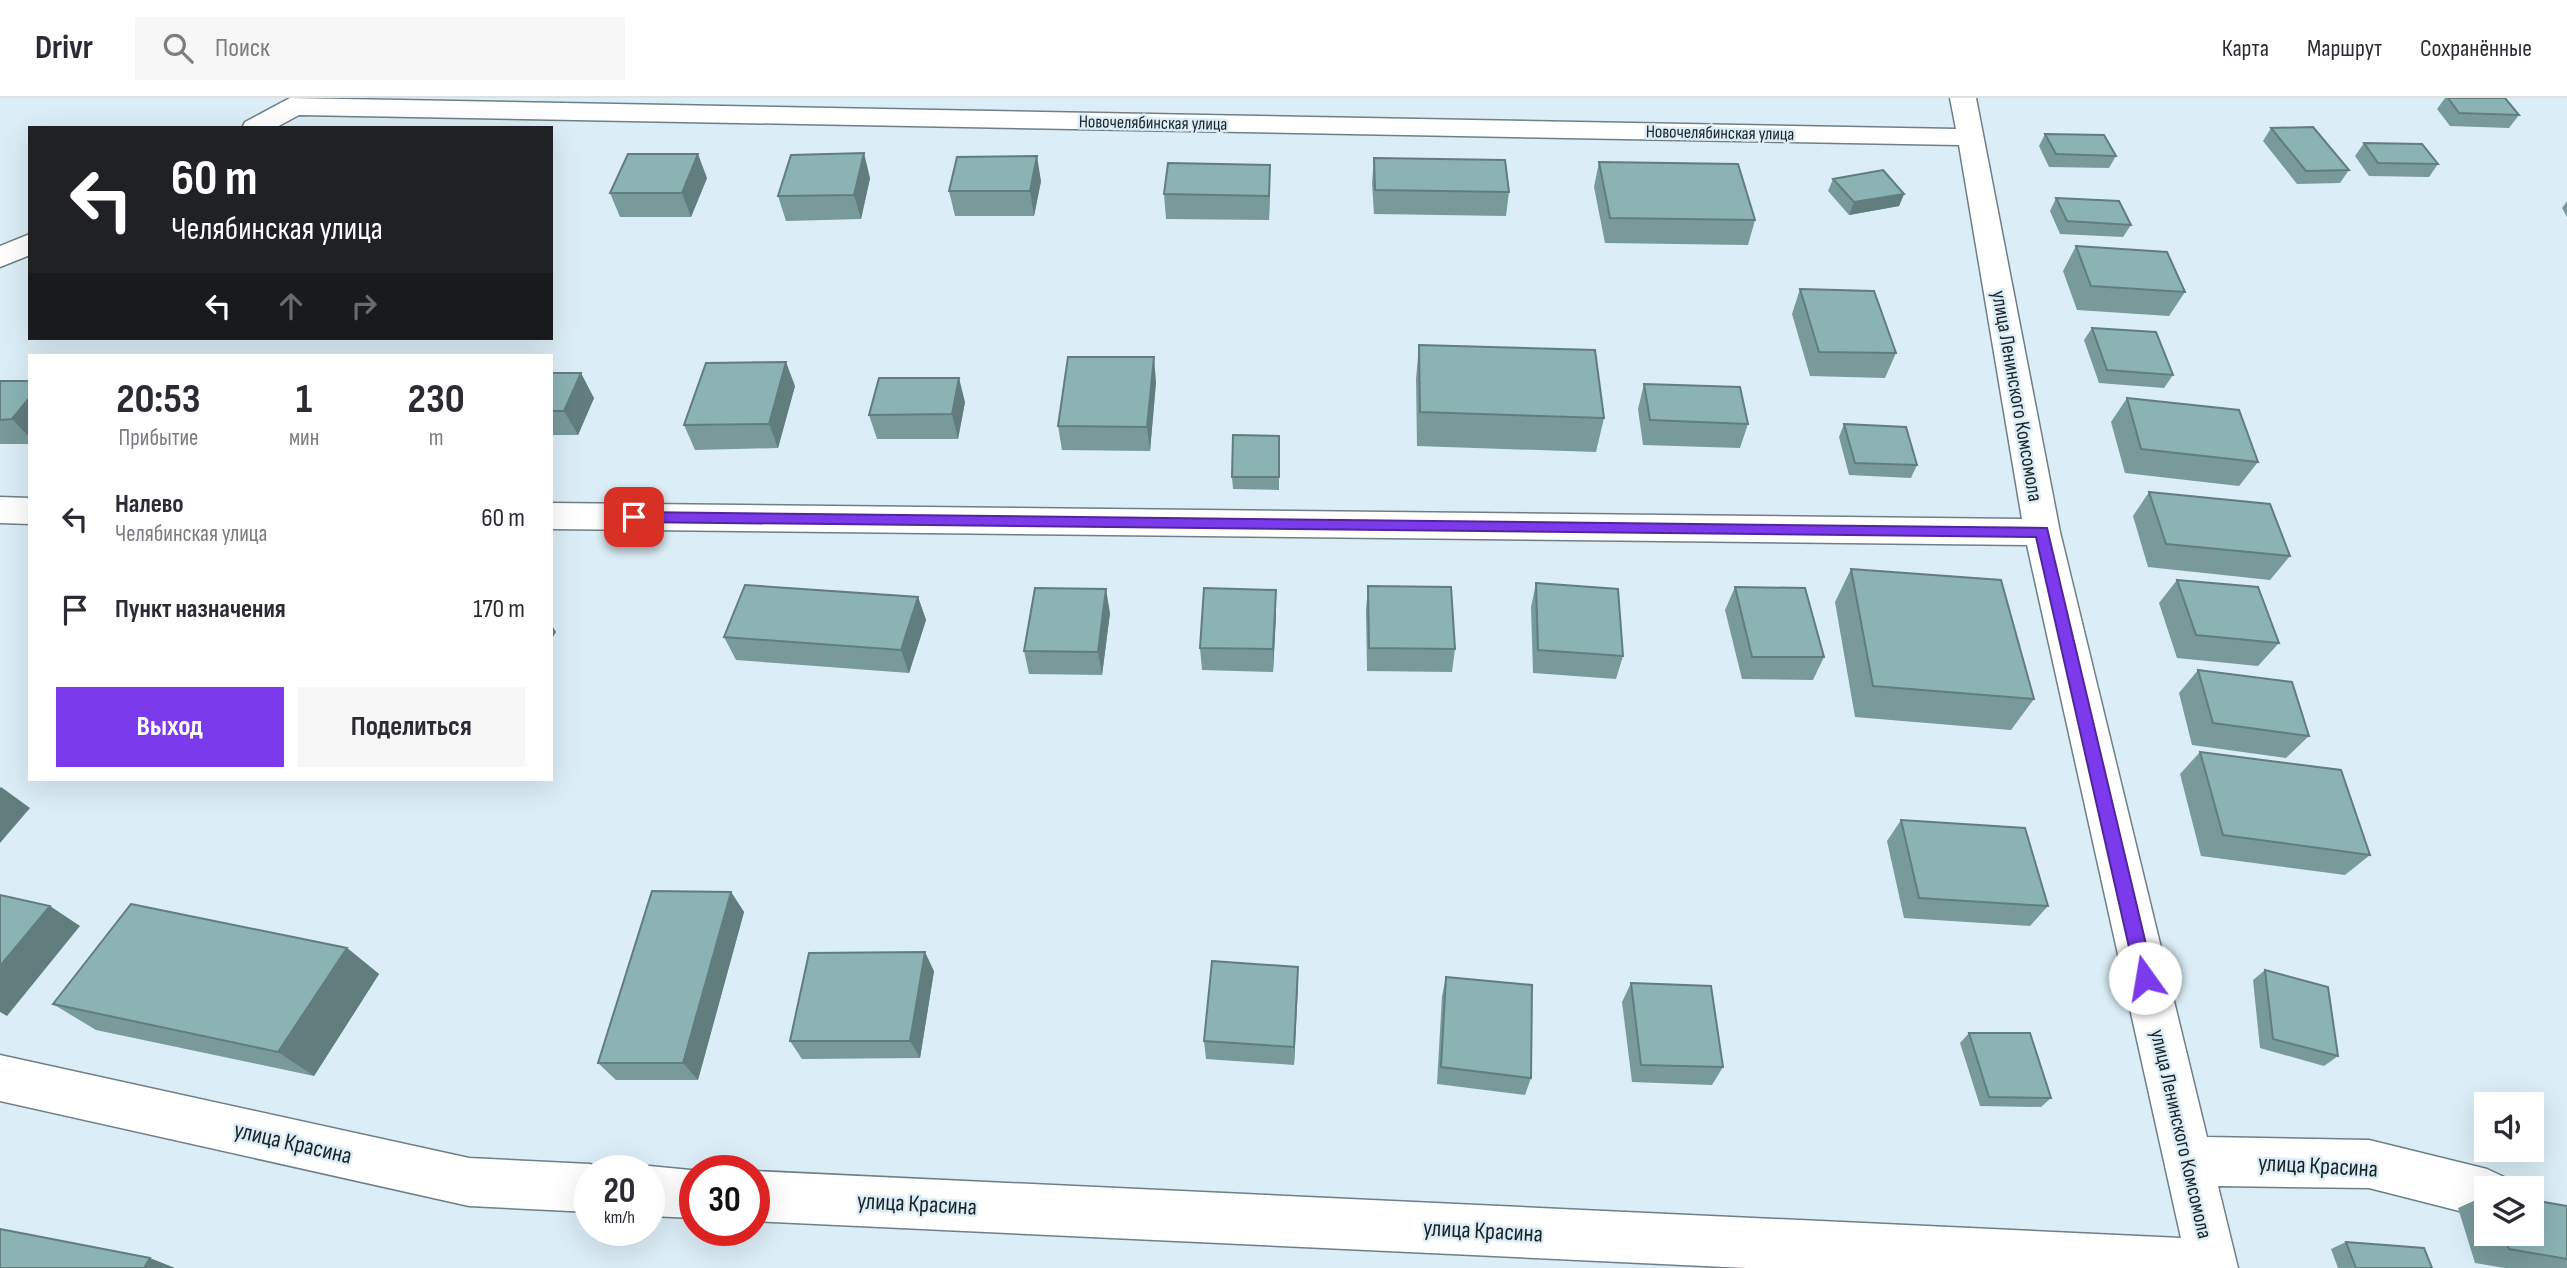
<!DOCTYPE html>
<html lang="ru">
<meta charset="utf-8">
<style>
body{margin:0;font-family:"Sofia Sans Condensed",sans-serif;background:#f7f7f7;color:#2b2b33;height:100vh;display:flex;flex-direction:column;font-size:26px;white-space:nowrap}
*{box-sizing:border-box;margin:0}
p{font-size:23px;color:#7c7c81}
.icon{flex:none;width:38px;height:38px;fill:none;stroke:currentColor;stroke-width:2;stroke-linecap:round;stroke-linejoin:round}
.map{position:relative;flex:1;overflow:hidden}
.sheet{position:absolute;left:28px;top:256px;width:525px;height:427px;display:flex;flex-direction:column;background:#fff;border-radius:0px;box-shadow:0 7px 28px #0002}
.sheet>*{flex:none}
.top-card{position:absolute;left:28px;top:28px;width:525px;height:214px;border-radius:0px;box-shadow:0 7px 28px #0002;background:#202124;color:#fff;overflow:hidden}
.tools{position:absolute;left:2474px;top:994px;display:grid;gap:14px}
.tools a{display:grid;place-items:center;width:70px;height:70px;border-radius:0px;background:#fff;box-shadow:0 7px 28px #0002;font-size:35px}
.speed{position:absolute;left:574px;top:1057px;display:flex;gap:14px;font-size:35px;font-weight:700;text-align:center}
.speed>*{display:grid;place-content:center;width:91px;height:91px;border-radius:50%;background:#fff;box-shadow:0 7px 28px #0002;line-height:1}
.speed small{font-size:18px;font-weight:400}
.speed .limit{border:10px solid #d22;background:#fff;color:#111}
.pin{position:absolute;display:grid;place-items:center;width:60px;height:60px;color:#fff;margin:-30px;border-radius:14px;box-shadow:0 4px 10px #0006}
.me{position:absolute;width:77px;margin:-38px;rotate:347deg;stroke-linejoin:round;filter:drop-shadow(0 0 5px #0008)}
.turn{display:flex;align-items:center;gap:24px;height:147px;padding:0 28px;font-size:32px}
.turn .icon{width:91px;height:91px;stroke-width:2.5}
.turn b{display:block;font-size:49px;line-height:60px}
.lanes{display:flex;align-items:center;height:66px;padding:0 28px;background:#0003;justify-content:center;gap:35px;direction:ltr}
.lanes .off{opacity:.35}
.eta{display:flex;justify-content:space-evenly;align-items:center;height:119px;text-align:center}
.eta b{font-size:42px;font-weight:700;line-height:49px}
.action{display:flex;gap:14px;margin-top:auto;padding:14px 28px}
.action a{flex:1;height:80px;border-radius:0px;background:#7c3aed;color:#fff;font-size:28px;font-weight:700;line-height:80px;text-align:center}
.action a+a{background:#f7f7f7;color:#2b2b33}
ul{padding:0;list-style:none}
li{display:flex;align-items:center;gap:21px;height:91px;padding:0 28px}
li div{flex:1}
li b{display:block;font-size:26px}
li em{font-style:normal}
header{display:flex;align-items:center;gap:42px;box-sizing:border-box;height:98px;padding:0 35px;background:#fff;border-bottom:2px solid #e1e1e2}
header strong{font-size:33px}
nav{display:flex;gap:38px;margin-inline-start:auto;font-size:24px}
.search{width:490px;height:63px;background:#f7f7f7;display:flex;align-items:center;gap:18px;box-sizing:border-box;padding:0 24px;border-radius:0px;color:#7c7c81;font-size:26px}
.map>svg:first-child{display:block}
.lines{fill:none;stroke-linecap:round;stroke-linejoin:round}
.minor-casing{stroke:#6e7f86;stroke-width:3}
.minor{fill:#fff;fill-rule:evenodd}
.wall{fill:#789a9b}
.shaded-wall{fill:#617d7e}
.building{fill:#8bb3b4;stroke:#617d7e;stroke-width:2}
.route{fill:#7c3aed;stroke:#51269a;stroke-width:2}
.labels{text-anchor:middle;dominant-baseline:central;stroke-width:5;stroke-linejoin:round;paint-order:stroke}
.far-street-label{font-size:18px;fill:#1c2326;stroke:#dbedf6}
.street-label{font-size:21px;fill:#1c2326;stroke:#dbedf6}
.near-street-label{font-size:24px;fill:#1c2326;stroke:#dbedf6}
</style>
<header>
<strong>Drivr</strong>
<div class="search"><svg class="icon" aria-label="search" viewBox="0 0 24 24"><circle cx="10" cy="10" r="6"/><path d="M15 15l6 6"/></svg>Поиск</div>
<nav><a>Карта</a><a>Маршрут</a><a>Сохранённые</a></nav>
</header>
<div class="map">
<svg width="2567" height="1170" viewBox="0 0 2567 1170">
<rect width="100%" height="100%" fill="#dbedf6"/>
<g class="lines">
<defs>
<path id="minor" d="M290,0L1956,31L1950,0H1976L2060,434L2207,1039L2369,1042L2487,1071L2504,1079L2509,1090H2487V1120L2369,1090L2218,1088L2238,1170H1746L754,1123V1073L2181,1140L2027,447L551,431V405L2022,421L1959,47L299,17L275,30H242L245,24Z
M30,136V157L0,169V148Z
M0,399L30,400V426L0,425Z
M0,957L469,1060L590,1066L607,1073H590V1114L469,1108L0,1003Z
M649,1068L701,1073H695V1120L649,1118V1073H639Z"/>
</defs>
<use href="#minor" class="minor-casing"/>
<use href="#minor" class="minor"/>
</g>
<path class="wall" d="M2445,0H2505L2519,17L2509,30L2450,28L2437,11Z
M2271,30L2349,72L2340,85L2297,86L2263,43Z
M2045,36L2116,58L2109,70L2049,69L2039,48Z
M2364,45L2438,66L2429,79L2369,78L2355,58Z
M1374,60L1509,94L1506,118L1374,116L1372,85Z
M1599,64L1755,122L1748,147L1605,145L1594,89Z
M1270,67L1269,122L1166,121L1164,96Z
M707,80L691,119H620L610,95Z
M870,80L861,121L786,123L778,98Z
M1833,81L1904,96L1899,108L1849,117L1828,93Z
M1041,83L1034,118H955L949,93Z
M2056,100L2131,127L2123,139L2060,136L2050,113Z
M2567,103V119L2562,110Z
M2076,148L2185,194L2169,218L2077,212L2063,173Z
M1800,191L1896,255L1885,280L1810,278L1792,216Z
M2092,230L2173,277L2164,290L2099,285L2084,242Z
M1419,247L1604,320L1596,354L1417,348L1416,281Z
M551,275L594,300L578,337H551Z
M0,283H30V346H0Z
M1156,284L1150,353L1062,352L1058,328Z
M1644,286L1748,326L1740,350L1643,347L1638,311Z
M795,288L778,350L695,352L684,327Z
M2127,300L2258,364L2239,388L2125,375L2111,324Z
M965,304L958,341H877L869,317Z
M1844,326L1917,367L1911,380L1849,377L1839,339Z
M1279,338V392L1233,391L1232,379Z
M2149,394L2290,458L2270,482L2148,469L2133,418Z
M1851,471L2034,601L2011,632L1855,619L1835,504Z
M2177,482L2279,545L2258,568L2177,560L2159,505Z
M1536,485L1623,558L1616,581L1533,575L1531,509Z
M1368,488L1455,551L1452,574L1367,573L1366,512Z
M1735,489L1824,559L1813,582L1742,581L1725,512Z
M1276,492V516L1273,574L1202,572L1200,550Z
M918,499L926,522L909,575L736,562L724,539Z
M1110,515L1102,577L1029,576L1024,553Z
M2198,572L2309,638L2286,660L2192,647L2179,595Z
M2200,654L2370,757L2345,777L2201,758L2180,676Z
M1901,722L2048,808L2030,828L1904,820L1887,743Z
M731,794L744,814L698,982H616L598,965Z
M347,850L379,876L314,978L96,932L53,906Z
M1298,869L1294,967L1206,961L1204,943Z
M2265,872L2338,958L2324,968L2260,950L2253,882Z
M934,873L920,960L802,961L790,943Z
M1446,879L1531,980L1525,997L1437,986L1442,898Z
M1631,885L1723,969L1712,987L1632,984L1622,904Z
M1969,935L2051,1000L2041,1009L1980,1008L1960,945Z
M2487,1097V1136H2532L2567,1108V1170H2505L2475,1165L2458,1110Z
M2346,1144L2432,1170H2338L2331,1151Z"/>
<path class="shaded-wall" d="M864,55L870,80L861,121L854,97Z
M698,56L707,80L691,119L682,95Z
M1037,58L1041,83L1034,118L1030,93Z
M1270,67V91L1269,122V98Z
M1904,96L1899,108L1849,117L1854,104Z
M1154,259L1156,284L1150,353L1147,329Z
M786,264L795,288L778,350L769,326Z
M581,275L594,300L578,337L564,313Z
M959,280L965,304L958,341L952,316Z
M30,299V340L12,321Z
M1106,491L1110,515L1102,577L1098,554Z
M1276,492V516L1273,574V551Z
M918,499L926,522L909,575L901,552Z
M551,526L556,534L551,542Z
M1,689L30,710L0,745V690Z
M731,794L744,814L698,982L683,965Z
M50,808L80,828L7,918L0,914V868Z
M347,850L379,876L314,978L278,954Z
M925,854L934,873L920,960L910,943Z
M1298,869V888L1294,967V949Z
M150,1160L175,1170H144Z"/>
<path class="building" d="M2448,0H2505L2519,17L2459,15Z
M2313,29L2349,72L2306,73L2271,30Z
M2045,36L2104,37L2116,58L2056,56Z
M2364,45L2422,46L2438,66L2378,65Z
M864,55L854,97L778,98L791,57Z
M628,56H698L682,95H610Z
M1037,58L1030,93H949L957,59Z
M1374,60L1505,62L1509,94L1375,92Z
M1599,64L1738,66L1755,122L1610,120Z
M1168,65L1270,67L1269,98L1164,96Z
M1883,72L1904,96L1854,104L1833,81Z
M2056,100L2119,103L2131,127L2067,123Z
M2076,148L2167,154L2185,194L2091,188Z
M1800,191L1874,193L1896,255L1819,254Z
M2092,230L2156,234L2173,277L2107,272Z
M1419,247L1595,252L1604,320L1420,314Z
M1068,259H1154L1147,329L1058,328Z
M786,264L769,326L684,327L706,265Z
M551,275H581L564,313H551Z
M879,280H959L952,316L869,317Z
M0,283H30V299L12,321L0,322Z
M1644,286L1740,289L1748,326L1650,322Z
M2127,300L2239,312L2258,364L2141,351Z
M1844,326L1906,329L1917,367L1855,365Z
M1233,337L1279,338V379H1232Z
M2149,394L2270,406L2290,458L2166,446Z
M1851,471L2001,482L2034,601L1873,588Z
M2177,482L2258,489L2279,545L2196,537Z
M1536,485L1618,491L1623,558L1538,552Z
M745,487L918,499L901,552L724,539Z
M1368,488L1451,489L1455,551L1369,550Z
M1735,489L1805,490L1824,559H1752Z
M1035,490L1106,491L1098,554L1024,553Z
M1204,490L1276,492L1273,551L1200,550Z
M2198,572L2292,584L2309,638L2213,625Z
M2200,654L2341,672L2370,757L2223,737Z
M1901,722L2025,730L2048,808L1919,800Z
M652,793L731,794L683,965H598Z
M0,797L50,808L0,868Z
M131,806L347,850L278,954L53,906Z
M925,854L910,943H790L809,855Z
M1212,863L1298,869L1294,949L1204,943Z
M2265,872L2328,889L2338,958L2273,941Z
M1446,879L1532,887L1531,980L1441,969Z
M1631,885L1711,888L1723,969L1641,967Z
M1969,935H2030L2051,1000L1989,999Z
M2532,1102L2567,1108V1161L2509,1151L2504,1136H2532Z
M0,1131L150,1160L144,1170H0Z
M2346,1144L2424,1150L2432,1170H2356Z"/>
<path class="route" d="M634,414L2047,430L2154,880L2151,886L2145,888L2138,886L2136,880L2036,439L634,424L627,419Z"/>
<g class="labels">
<g class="far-street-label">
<text transform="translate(1153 25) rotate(1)">Новочелябинская улица</text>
<text transform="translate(1720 35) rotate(1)">Новочелябинская улица</text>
</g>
<g class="street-label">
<text transform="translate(2017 298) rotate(80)">улица Ленинского Комсомола</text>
<text transform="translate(2181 1036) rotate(77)">улица Ленинского Комсомола</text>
</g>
<g class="near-street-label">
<text transform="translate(293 1045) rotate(13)">улица Красина</text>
<text transform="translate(2318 1068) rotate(3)">улица Красина</text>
<text transform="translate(917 1106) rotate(3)">улица Красина</text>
<text transform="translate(1483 1133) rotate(3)">улица Красина</text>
</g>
</g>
</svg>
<div class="tools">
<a><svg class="icon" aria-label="sound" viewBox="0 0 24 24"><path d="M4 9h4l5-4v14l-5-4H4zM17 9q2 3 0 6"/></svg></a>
<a><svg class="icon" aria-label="layers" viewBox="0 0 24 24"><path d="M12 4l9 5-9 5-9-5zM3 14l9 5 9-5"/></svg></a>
</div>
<div class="speed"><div>20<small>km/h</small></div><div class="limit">30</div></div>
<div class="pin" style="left:634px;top:419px;background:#d93025"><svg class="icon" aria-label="arrive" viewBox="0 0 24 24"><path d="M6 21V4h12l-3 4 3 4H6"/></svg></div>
<svg class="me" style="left:2145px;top:880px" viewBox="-20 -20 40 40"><circle r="19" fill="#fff"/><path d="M0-13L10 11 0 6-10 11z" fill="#7c3aed"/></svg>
<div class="top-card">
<div class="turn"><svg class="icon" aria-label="left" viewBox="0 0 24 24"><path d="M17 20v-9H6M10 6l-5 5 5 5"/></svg><div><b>60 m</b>Челябинская улица</div></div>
<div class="lanes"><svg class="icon" aria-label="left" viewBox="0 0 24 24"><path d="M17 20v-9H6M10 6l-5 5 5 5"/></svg><svg class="icon off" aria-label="ahead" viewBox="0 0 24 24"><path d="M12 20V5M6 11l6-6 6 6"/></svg><svg class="icon off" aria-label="right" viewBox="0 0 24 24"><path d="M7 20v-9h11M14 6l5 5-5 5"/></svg></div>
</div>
<section class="sheet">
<div class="eta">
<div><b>20:53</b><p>Прибытие</p></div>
<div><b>1</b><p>мин</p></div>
<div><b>230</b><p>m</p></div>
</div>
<ul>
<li><svg class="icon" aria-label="left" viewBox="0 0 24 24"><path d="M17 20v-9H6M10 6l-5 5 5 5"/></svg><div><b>Налево</b><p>Челябинская улица</p></div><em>60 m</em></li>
<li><svg class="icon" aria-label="arrive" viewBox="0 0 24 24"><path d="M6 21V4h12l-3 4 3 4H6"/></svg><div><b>Пункт назначения</b></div><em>170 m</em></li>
</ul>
<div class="action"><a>Выход</a><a>Поделиться</a></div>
</section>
</div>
